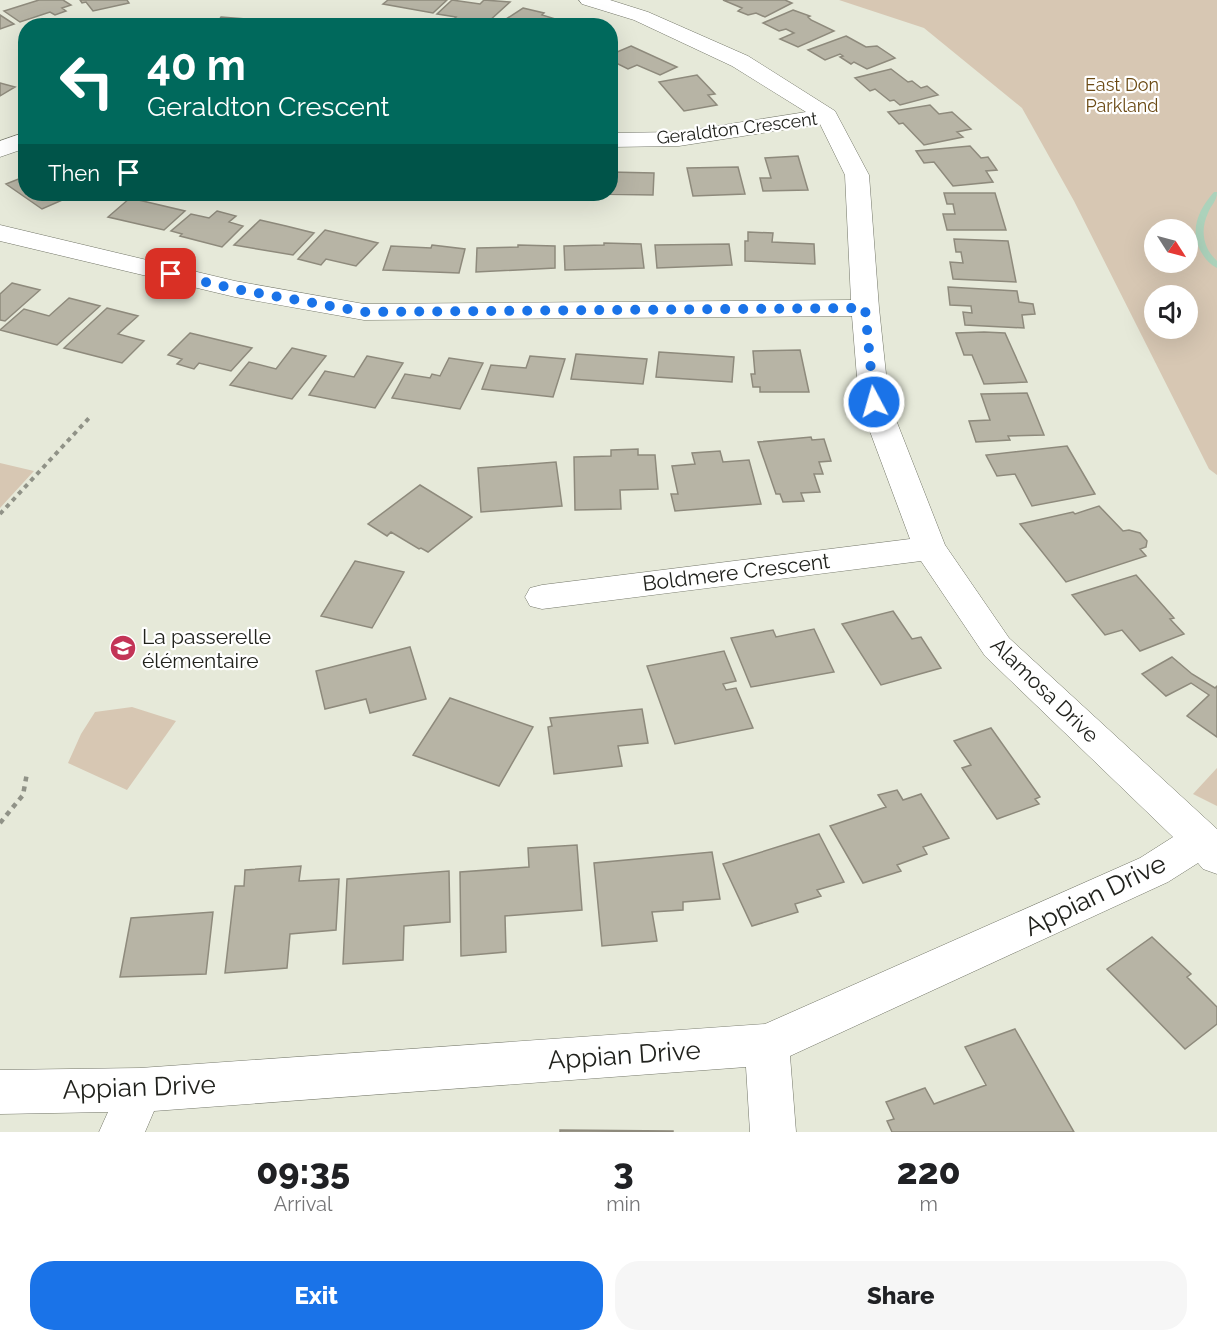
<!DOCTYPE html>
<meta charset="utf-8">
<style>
body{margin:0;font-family:Raleway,sans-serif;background:#f6f6f6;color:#202124;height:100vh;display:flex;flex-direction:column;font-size:22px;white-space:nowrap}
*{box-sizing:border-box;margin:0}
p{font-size:20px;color:#757577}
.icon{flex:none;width:33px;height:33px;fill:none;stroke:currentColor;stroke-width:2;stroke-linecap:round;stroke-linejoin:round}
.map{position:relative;height:1132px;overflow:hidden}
.panel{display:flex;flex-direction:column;background:#fff;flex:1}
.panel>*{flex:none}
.banner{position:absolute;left:18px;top:18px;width:600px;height:183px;border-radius:24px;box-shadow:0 6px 24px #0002;background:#00695c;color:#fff;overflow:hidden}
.needle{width:39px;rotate:126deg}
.buttons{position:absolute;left:1144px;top:219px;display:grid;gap:12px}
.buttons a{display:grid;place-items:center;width:54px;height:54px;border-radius:50%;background:#fff;box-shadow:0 6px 24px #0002;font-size:30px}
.pin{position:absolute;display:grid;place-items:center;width:51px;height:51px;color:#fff;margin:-26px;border-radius:12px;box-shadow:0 3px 9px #0006}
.me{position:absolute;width:66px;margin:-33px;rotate:354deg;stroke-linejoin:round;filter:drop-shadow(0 0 4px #0008)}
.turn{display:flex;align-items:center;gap:21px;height:126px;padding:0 30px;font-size:27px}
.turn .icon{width:78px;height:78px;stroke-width:2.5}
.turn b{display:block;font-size:42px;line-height:51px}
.then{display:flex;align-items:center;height:57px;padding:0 30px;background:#0003;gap:12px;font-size:22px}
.eta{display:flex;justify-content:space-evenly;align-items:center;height:102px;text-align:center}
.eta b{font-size:36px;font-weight:800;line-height:42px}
.cta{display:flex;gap:12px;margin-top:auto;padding:12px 30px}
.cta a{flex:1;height:69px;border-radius:24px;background:#1a73e8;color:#fff;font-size:24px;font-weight:800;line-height:69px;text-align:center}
.cta a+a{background:#f6f6f6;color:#202124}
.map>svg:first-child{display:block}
.green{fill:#d7c7b3;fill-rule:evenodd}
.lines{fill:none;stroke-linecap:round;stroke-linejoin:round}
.stream{fill:#acd2bb;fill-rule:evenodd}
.building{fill:#b7b4a5;stroke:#8e8a7c;stroke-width:1.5}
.minor-casing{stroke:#737668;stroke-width:1}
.path-far1{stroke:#909287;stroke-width:4;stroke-dasharray:4.5 4.5;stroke-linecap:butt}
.path{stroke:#909287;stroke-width:4.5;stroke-dasharray:5 5;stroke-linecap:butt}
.minor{fill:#fff;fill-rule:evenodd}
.route{stroke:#1a73e8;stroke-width:10;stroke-dasharray:0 18}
.labels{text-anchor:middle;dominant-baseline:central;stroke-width:4.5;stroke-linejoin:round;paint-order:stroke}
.far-park-label{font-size:18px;fill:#6b4a14;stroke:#fff}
.far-street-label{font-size:18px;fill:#21221d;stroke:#fff}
.street-label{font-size:21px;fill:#21221d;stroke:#fff}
.poi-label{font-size:21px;fill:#21221d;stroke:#fff;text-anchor:start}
.near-street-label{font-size:26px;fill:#21221d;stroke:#fff}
</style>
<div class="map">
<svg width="1217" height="1132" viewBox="0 0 1217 1132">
<rect width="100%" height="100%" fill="#e6e9d9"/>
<path class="green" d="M839,0H1217V475L1209,469L1074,201L1022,108L924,28ZM1155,230H1188V262H1155ZM1155,296H1188V328H1155Z
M0,463L34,471L0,508Z
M132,707L176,721L127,790L68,763L81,734L95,712Z
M1217,768V806L1193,794Z"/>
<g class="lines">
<path class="stream" d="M1214,192H1217C1217,201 1211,205 1208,213C1200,230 1203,248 1217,261V268C1211,265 1206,260 1203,255C1188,232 1198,210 1214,192Z"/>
</g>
<path class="building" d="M39,0H63L71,5L62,8L66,11L55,15L50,12L20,22L4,11Z
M80,0H127L129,3L93,11L86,2L82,3Z
M388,0H447L433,13L383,4Z
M452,0L480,4L484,0L510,2L488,22L475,20L472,23L453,20L456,17L437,14Z
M723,0H785L792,3L765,17L756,13L748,15L738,11L742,8Z
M523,8L544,13L542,15L562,21L555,26H508L500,23Z
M793,10L810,16L808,17L811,20L834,31L798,47L780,39L794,33L786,29L779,31L763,23Z
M0,15L14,24L0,29Z
M221,17L272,21L269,26H215Z
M194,19L196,26H149L169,23Z
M846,36L866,47L877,46L895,58L867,69L854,62L851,64L840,57L843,56L840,54L825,60L808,50Z
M631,46L677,67L660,75L637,65L628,69L610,60V55Z
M891,69L908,82L912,81L921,88L927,86L938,95L900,105L894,100L890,101L875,89L870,91L855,78Z
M697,75L715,94L708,95L717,105L684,111L659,82Z
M0,83L15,87L0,96Z
M930,105L939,114L952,112L971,129L957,132L963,137L924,145L903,123L899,124L888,112Z
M970,146L981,158L988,157L997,170L986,171L993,182L953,186L934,162L924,163L916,151Z
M798,156L808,190L763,191L760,178H771L765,158Z
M738,167L745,194L693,196L687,168Z
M610,172L654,173L653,195L592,194H610Z
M26,176V194H76L42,209L6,184Z
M944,193H995L1006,230H947L943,214H955L953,204H947Z
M426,194H464L461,198Z
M130,198L185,211L164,230L108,217Z
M217,211L236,216L229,222L243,226L222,247L180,236L182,234L171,231L191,214L209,218Z
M260,220L286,226L314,233L293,255L234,245Z
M325,230L358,238L378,243L356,266L326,259L321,265L298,259Z
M748,232L773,233L772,242L814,244L815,264L745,261V241H748Z
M954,239L1008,241L1016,282L953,279L950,262L963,263L961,252H956Z
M604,243L641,244L644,268L565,270L564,246L604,245Z
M729,244L732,265L657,268L655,245Z
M432,245L465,249L459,273L383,270L391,246L431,248Z
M518,245L555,246V268L476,272L477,248L518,247Z
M12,283L40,290L5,321L0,320V294Z
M948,287L1017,291L1019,302L1033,304L1035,314L1022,315L1024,328L965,325L963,312L972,313L971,306L950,305Z
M69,298L100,306L57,345L0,330L24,309L49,316Z
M107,308L138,316L118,334L144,341L122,363L64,348Z
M984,332L1005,333L1027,382L984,384L972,355H964L956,333Z
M190,333L252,348L231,371L199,363L194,369L177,364L182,359L168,355Z
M292,348L326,356L292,399L230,385L249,362L276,369Z
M800,350L809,392H760V387H753L751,374H755L753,351Z
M659,352L734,357L732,382L656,377Z
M576,354L647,359L643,384L571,379Z
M367,356L403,363L375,408L309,395L325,371L354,377Z
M530,356L565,359L553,397L482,389L491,365L526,368Z
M449,358L483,363L460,409L392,398L405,374L430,378L432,374L440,376Z
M1027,393L1044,435L1008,436L1010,440L976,442L969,421L990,420L981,394Z
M811,437L812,440L824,439L831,461L819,462L823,474H814L820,492L801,493L804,501L783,502L780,494H776L758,442Z
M1067,446L1095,494L1032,506L1015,474L997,476L986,455Z
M638,449V455H655L658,489L620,490L621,509L575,510L574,457L611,456V450Z
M720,451L723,462L749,460L761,504L675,511L671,494H678L672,466L695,464L692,453Z
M556,462L562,506L481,512L478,468Z
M420,485L472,517L428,552L421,548L419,549L391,532L387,536L368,524Z
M1099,506L1123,531L1129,530L1140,533L1147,541L1146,547L1140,549L1146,556L1066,582L1020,524L1073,512L1075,514Z
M355,561L404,572L372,628L321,616Z
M1136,575L1174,618L1170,619L1184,634L1140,651L1122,630L1105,635L1072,595Z
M893,611L912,639L921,637L941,668L881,685L842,624Z
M814,629L834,672L751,687L731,638L773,630L776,637Z
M410,647L426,699L370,713L366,699L325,709L316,671Z
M724,651L736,681L723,684L726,690L736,688L753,728L675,744L647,666Z
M1172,657L1192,674L1215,688L1217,686V737L1187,716L1209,695L1191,683L1166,696L1142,674Z
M450,698L533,727L499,786L413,755Z
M642,709L648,743L618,746L622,766L554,774L548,727L552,726L550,718Z
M991,728L1040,797L1035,799L1039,804L997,819L962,768L971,765L954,741Z
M897,790L903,800L921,794L949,838L923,847L927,854L897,865L901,871L863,883L830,826L886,807L878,795Z
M819,834L844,882L817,890L821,896L795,904L798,912L752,926L723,864Z
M577,845L582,910L505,916L506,952L461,956L460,872L529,867L528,848Z
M712,852L720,899L683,902V910L652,912L657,941L602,946L594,863Z
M301,866L299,881L339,879L336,930L290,934L287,968L225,973L235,886H244L245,870Z
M449,871L450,922L404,926L403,960L343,964L347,879Z
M213,912L206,974L120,977L131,918Z
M1152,937L1191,974L1187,977L1217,1007V1024L1185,1049L1107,969Z
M1015,1029L1074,1132H892L887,1121L894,1119L886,1102L925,1088L934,1104L986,1085L965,1047Z
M560,1130L673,1131V1132H560Z"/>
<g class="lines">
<defs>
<path id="minor" d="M579,0H610L648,12L748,56L835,111L869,175L879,308L889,402L945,545L1009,638L1217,829V874L1203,869L1198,863L1168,882L790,1056L796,1132H750L746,1067L154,1111L145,1132H99L108,1112L0,1114V1070L140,1068L765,1024L1140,858L1173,837L985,656L921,561L542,609L530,606L525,597L530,588L542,585L910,539L859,402L852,316L364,320L235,297L0,241V225L235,281L364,304L851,300L845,175L820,124L679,146L610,147V133L679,132L806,112L732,66L634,20L582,4Z
M26,132V148L0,157V141Z"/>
</defs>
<use href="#minor" class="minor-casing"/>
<path class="path-far1" d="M0,514L89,418"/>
<path class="path" d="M0,823L23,795L27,773"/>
<use href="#minor" class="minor"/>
</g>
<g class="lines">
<path class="route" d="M171,274L235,289L364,312L865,308L874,402"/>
</g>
<defs>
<symbol id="school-disc" viewBox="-11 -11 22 22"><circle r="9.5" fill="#c33457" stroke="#fff"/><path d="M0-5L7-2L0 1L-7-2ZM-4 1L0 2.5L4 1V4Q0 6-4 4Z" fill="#fff"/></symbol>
</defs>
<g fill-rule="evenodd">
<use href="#school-disc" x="108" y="633" width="30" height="30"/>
</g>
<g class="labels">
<g class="far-park-label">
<text x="1122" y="84">East Don<tspan x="1122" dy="21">Parkland</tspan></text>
</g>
<g class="far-street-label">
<text transform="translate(737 128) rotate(-7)">Geraldton Crescent</text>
</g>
<g class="street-label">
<text transform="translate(736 572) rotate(-7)">Boldmere Crescent</text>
<text transform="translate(1045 690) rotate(44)">Alamosa Drive</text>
</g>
<g class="poi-label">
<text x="142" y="636">La passerelle<tspan x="142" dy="24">élémentaire</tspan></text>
</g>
<g class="near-street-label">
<text transform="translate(1095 895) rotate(-26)">Appian Drive</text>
<text transform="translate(624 1055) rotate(-4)">Appian Drive</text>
<text transform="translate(139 1087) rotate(-2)">Appian Drive</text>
</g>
</g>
</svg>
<div class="buttons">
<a><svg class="needle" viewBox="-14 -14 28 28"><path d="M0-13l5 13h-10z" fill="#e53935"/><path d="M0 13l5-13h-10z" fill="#757577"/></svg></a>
<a><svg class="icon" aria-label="sound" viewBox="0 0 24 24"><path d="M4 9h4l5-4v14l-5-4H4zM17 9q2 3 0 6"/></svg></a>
</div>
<div class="pin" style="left:171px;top:274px;background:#d93025"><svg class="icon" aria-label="arrive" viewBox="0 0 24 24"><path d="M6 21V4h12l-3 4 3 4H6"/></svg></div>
<svg class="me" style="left:874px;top:402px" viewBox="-20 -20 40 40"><circle r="17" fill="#1a73e8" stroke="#fff" stroke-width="3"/><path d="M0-11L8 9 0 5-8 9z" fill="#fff"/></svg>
<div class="banner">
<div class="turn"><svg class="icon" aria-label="left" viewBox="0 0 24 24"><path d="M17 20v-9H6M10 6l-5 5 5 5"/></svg><div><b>40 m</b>Geraldton Crescent</div></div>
<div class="then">Then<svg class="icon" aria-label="arrive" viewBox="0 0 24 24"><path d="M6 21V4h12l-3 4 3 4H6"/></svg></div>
</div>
</div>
<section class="panel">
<div class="eta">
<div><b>09:35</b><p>Arrival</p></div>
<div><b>3</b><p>min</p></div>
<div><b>220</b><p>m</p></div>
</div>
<div class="cta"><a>Exit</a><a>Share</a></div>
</section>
